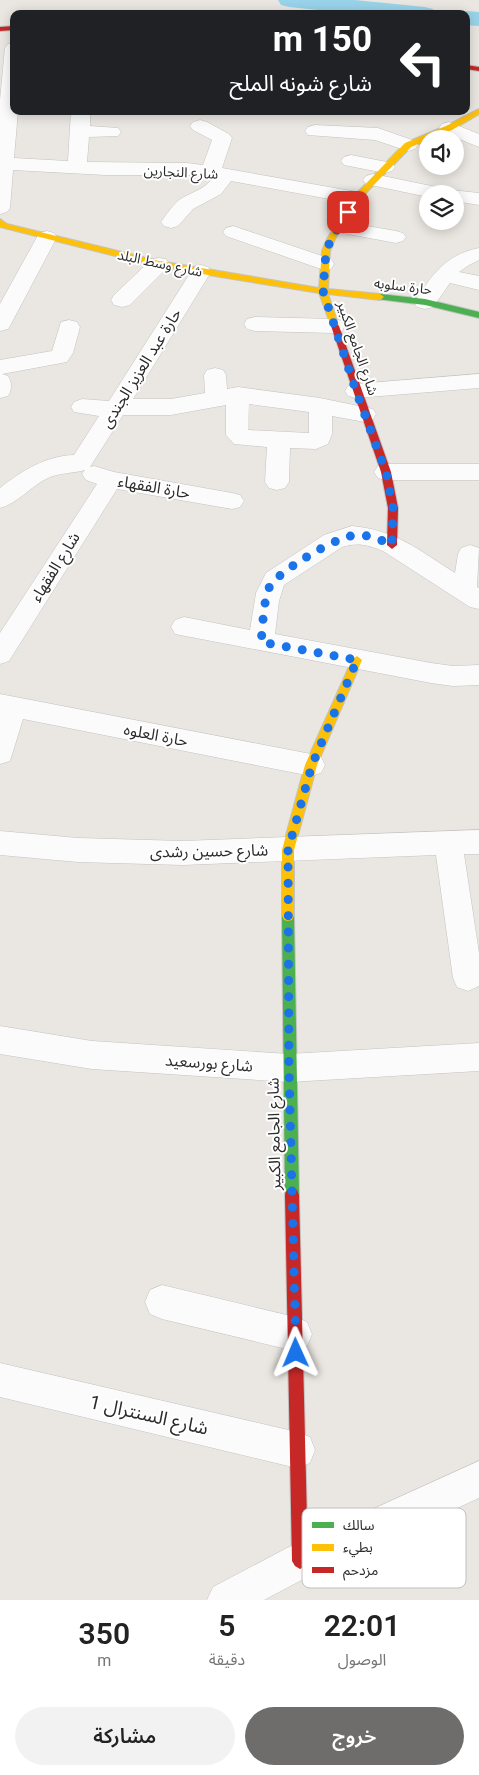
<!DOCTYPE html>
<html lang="ar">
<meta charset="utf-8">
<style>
body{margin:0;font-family:Roboto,"Noto Sans Arabic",sans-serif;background:#f2f2f2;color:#222;direction:rtl;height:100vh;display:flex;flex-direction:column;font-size:19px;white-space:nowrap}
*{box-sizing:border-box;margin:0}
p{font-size:16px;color:#767676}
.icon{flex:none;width:28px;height:28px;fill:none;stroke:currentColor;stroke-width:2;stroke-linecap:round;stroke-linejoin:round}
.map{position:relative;height:1600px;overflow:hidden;direction:ltr}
.panel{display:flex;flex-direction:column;background:#fff;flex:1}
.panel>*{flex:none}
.hud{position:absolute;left:10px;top:10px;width:460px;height:105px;border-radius:10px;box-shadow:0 2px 12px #0003;direction:rtl;background:#202124;color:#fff;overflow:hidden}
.fabs{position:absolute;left:419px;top:130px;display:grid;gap:10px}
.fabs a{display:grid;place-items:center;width:45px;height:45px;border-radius:50%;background:#fff;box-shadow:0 2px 12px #0003;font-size:25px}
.pin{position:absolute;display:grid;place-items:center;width:42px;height:42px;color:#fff;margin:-21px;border-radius:10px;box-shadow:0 2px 8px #0006}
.me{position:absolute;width:55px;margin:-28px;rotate:359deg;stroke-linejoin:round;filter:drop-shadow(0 0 4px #0008)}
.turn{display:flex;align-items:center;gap:18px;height:105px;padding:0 15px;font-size:22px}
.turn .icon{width:65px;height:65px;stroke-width:2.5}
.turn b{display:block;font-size:35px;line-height:42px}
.eta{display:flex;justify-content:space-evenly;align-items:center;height:85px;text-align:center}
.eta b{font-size:30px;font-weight:600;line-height:35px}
.primary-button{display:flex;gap:10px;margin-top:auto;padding:10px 15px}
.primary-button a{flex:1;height:58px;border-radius:30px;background:#6e6d6c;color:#fff;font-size:20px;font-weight:600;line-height:58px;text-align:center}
.primary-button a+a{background:#f2f2f2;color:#222}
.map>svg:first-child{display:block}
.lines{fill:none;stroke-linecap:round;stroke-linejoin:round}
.canal{fill:#99d3e9;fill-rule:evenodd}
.street-casing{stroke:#c3c3c3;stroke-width:1}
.fast-casing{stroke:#c3c3c3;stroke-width:2}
.slow-casing{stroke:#c3c3c3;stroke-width:2}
.jam-casing{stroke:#c3c3c3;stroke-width:2}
.street{fill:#fcfbfb;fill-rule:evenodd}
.fast{fill:#4caf50;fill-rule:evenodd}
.slow{fill:#ffc107;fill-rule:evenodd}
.jam{fill:#c62828;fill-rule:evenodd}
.route{stroke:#1a73e8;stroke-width:9;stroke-dasharray:0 16.2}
.labels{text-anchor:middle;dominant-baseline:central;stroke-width:4;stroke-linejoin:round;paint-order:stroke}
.far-street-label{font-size:14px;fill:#2c2c2c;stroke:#fff}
.street-label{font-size:16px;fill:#2c2c2c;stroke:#fff}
.near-street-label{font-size:19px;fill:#2c2c2c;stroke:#fff}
.key{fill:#fff;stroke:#c0c0c0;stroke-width:1}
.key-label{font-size:14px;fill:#2c2c2c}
</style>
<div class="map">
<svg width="479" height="1600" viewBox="0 0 479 1600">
<rect width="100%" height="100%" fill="#eae7e2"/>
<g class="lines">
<path class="canal" d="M278,0H355L425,7L433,9L436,14H357L289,7L281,5Z
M466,11L479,12V26L466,25V14H458Z"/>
<defs>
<path id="street" d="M14,43V111H18L14,158L68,161L71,111H90V126L118,128L121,132L118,136L89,137L87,162L187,163L203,165L212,140L193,130L190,126L193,122L200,120L207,122L229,134L232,138L222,168L357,192L364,194L367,198L364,202L357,204L231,181L221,194L193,209L178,226L171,228L164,226L161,222C166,215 172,206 179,200C191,192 204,190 213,178L187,175H105L13,170L10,208L7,212L0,214V100L5,48L8,44Z
M449,122L479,134V147L442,132L439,128L442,124Z
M315,125L378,128L415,141L418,145L415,149L408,151L375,140L308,135L305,131L308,127Z
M351,155L392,163L395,167L392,171L385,173L344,165L341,161L344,157Z
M373,174L451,190L479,193V205L455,201V194H428V197L366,184L363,180L366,176Z
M339,221L396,231L403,233L406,237L403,241L396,243L332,231L329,227L332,223Z
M233,226L331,259L334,264L331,269L324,270L226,236L223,232L226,228Z
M47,231L54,233L57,237L11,324L8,329L0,331V304L37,237L40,233Z
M479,248V260L469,265L459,272L479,276V290L450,283L433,307L425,309L417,307L414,302C433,274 445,255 479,248Z
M159,258L166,259L169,264L166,269L130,305L122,307L114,305L111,300L114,295L152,259Z
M201,265L208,267L211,272L133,399H171L205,393L204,375L207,370L215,368L223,370L226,375L227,389L238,387L320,398L373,409L376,414L373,419L365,422L332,416V434L328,444L316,449L290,448L289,482L285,488L277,490L269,488L265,482L267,447L234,444L226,435V405L171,415H123L90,467L94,466L114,472L232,493L240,495L244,501L240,507L232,509L117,489L9,661L0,664V633L97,484L86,480L82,474L85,470C71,474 59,472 46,479C30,487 18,503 0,508V488C22,471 45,456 74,455L99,416L74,412L71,407L74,402L82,399L109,401L194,267ZM249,404L309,412V433L248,430Z
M255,317L334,319L342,321L345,326L342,331L334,333L255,331L247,329L244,324L247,319Z
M69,320L77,322L80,327L73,353L67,362L2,374L8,376C12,383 12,389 8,396L0,398V360L52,351L61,322Z
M479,374V388L356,398L348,396L345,391L348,386L356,384Z
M386,464H479V480H386L378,478L374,472L378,466Z
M352,526C395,530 419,550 455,573L458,554L461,548L470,545L479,548L477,587L479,588V609L470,607L383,551C369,545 357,542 342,547L284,585L279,601L275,634L431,663L453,666L479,665V685L453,686L431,683L175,634L171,627L175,620L184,617L250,630L256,593L266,573L324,535Z
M0,694L311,754L321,757L325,765L321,773L311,776L23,719L10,761L0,764Z
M479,830V854H464L479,953V986L468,991L457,987L453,978L436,855L183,865L78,862L0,855V831L78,838L183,841Z
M0,1026L92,1041L289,1054L479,1043V1071L289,1082L92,1069L0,1054Z
M162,1285L295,1317L307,1322L312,1334L307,1346L295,1351L162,1319L150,1314L145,1302L150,1290Z
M0,1363L297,1432L310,1437L315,1450L310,1463L297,1468L0,1397Z
M479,1461V1498L313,1574L264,1600H207L213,1587L287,1548Z"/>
<path id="fast" d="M380,294L425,299L479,312V318L425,305L377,299V295Z
M288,911L292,912L294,916L299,1195L297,1200L292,1201L287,1200L285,1195L282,916L284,912Z"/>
<path id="slow" d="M479,109V114L452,130L411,147L360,199L335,239L330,251L328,289L380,294L384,297L380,300L328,294L339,326L335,329L331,326L319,293L159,267L0,227V219L7,224L159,261L319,288L322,251L327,239L354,196L405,143L446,126Z
M357,656L362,660L317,765L294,850V916L292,920L288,921L284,920L282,916V850L305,765L352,660Z"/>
<path id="jam" d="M14,26V30L0,31V27Z
M466,65L479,67V71L466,69Z
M335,323L339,326L391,472L398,508L397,545L392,549L387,545L388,508L381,472L331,326Z
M292,1189L297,1190L299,1195L308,1561L305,1566L300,1569L295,1566L292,1561L285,1195L287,1190Z"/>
</defs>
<use href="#street" class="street-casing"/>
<use href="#fast" class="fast-casing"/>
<use href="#slow" class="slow-casing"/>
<use href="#jam" class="jam-casing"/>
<use href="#street" class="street"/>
<use href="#fast" class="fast"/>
<use href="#slow" class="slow"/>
<use href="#jam" class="jam"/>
</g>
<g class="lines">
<path class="route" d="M296,1353L289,1068L288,850L312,765L357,660L261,642C263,625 263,604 269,588C275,573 335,538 351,536C366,533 379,539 392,545L393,508L386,472L356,391L323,291L326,252L331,239L348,212"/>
</g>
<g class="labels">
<g class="far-street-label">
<text transform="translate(181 172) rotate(3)">شارع النجارين</text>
<text transform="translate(160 263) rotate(12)">شارع وسط البلد</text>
<text transform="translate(403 286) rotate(7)">حارة سلوبه</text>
<text transform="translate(358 348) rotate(71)">شارع الجامع الكبير</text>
</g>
<g class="street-label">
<text transform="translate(141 368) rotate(-58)">حارة عبد العزيز الجندى</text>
<text transform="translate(154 487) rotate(10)">حارة الفقهاء</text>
<text transform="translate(55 567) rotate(-58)">شارع الفقهاء</text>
<text transform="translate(156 735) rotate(11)">حارة العلوه</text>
<text transform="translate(209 851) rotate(-1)">شارع حسين رشدى</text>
<text transform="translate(209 1063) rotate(4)">شارع بورسعيد</text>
<text transform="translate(274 1134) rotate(-91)">شارع الجامع الكبير</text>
</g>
<g class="near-street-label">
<text transform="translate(149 1415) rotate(13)">شارع السنترال 1</text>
</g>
</g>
<rect x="302" y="1508" width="164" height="80" rx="8" class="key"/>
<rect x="312" y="1522" width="22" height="6" fill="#4caf50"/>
<rect x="312" y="1544" width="22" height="7" fill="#ffc107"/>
<rect x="312" y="1567" width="22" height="6" fill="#c62828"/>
<g class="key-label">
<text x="343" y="1530">سالك</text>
<text x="343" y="1552">بطيء</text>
<text x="343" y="1575">مزدحم</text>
</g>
</svg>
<div class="fabs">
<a><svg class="icon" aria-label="sound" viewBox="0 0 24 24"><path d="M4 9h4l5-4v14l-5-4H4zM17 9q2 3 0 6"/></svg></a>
<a><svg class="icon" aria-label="layers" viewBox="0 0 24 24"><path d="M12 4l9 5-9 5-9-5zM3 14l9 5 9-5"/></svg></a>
</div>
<div class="pin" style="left:348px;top:212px;background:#d93025"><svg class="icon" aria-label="arrive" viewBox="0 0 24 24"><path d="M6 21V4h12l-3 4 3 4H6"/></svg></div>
<svg class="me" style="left:296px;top:1353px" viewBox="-20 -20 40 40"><path d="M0-17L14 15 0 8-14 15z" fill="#1a73e8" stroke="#fff" stroke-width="4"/></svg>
<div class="hud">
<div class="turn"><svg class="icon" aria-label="left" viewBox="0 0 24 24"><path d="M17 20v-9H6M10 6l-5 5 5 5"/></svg><div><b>150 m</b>شارع شونه الملح</div></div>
</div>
</div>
<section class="panel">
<div class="eta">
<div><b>22:01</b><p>الوصول</p></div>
<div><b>5</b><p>دقيقة</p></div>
<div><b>350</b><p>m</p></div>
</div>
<div class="primary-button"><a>خروج</a><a>مشاركة</a></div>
</section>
